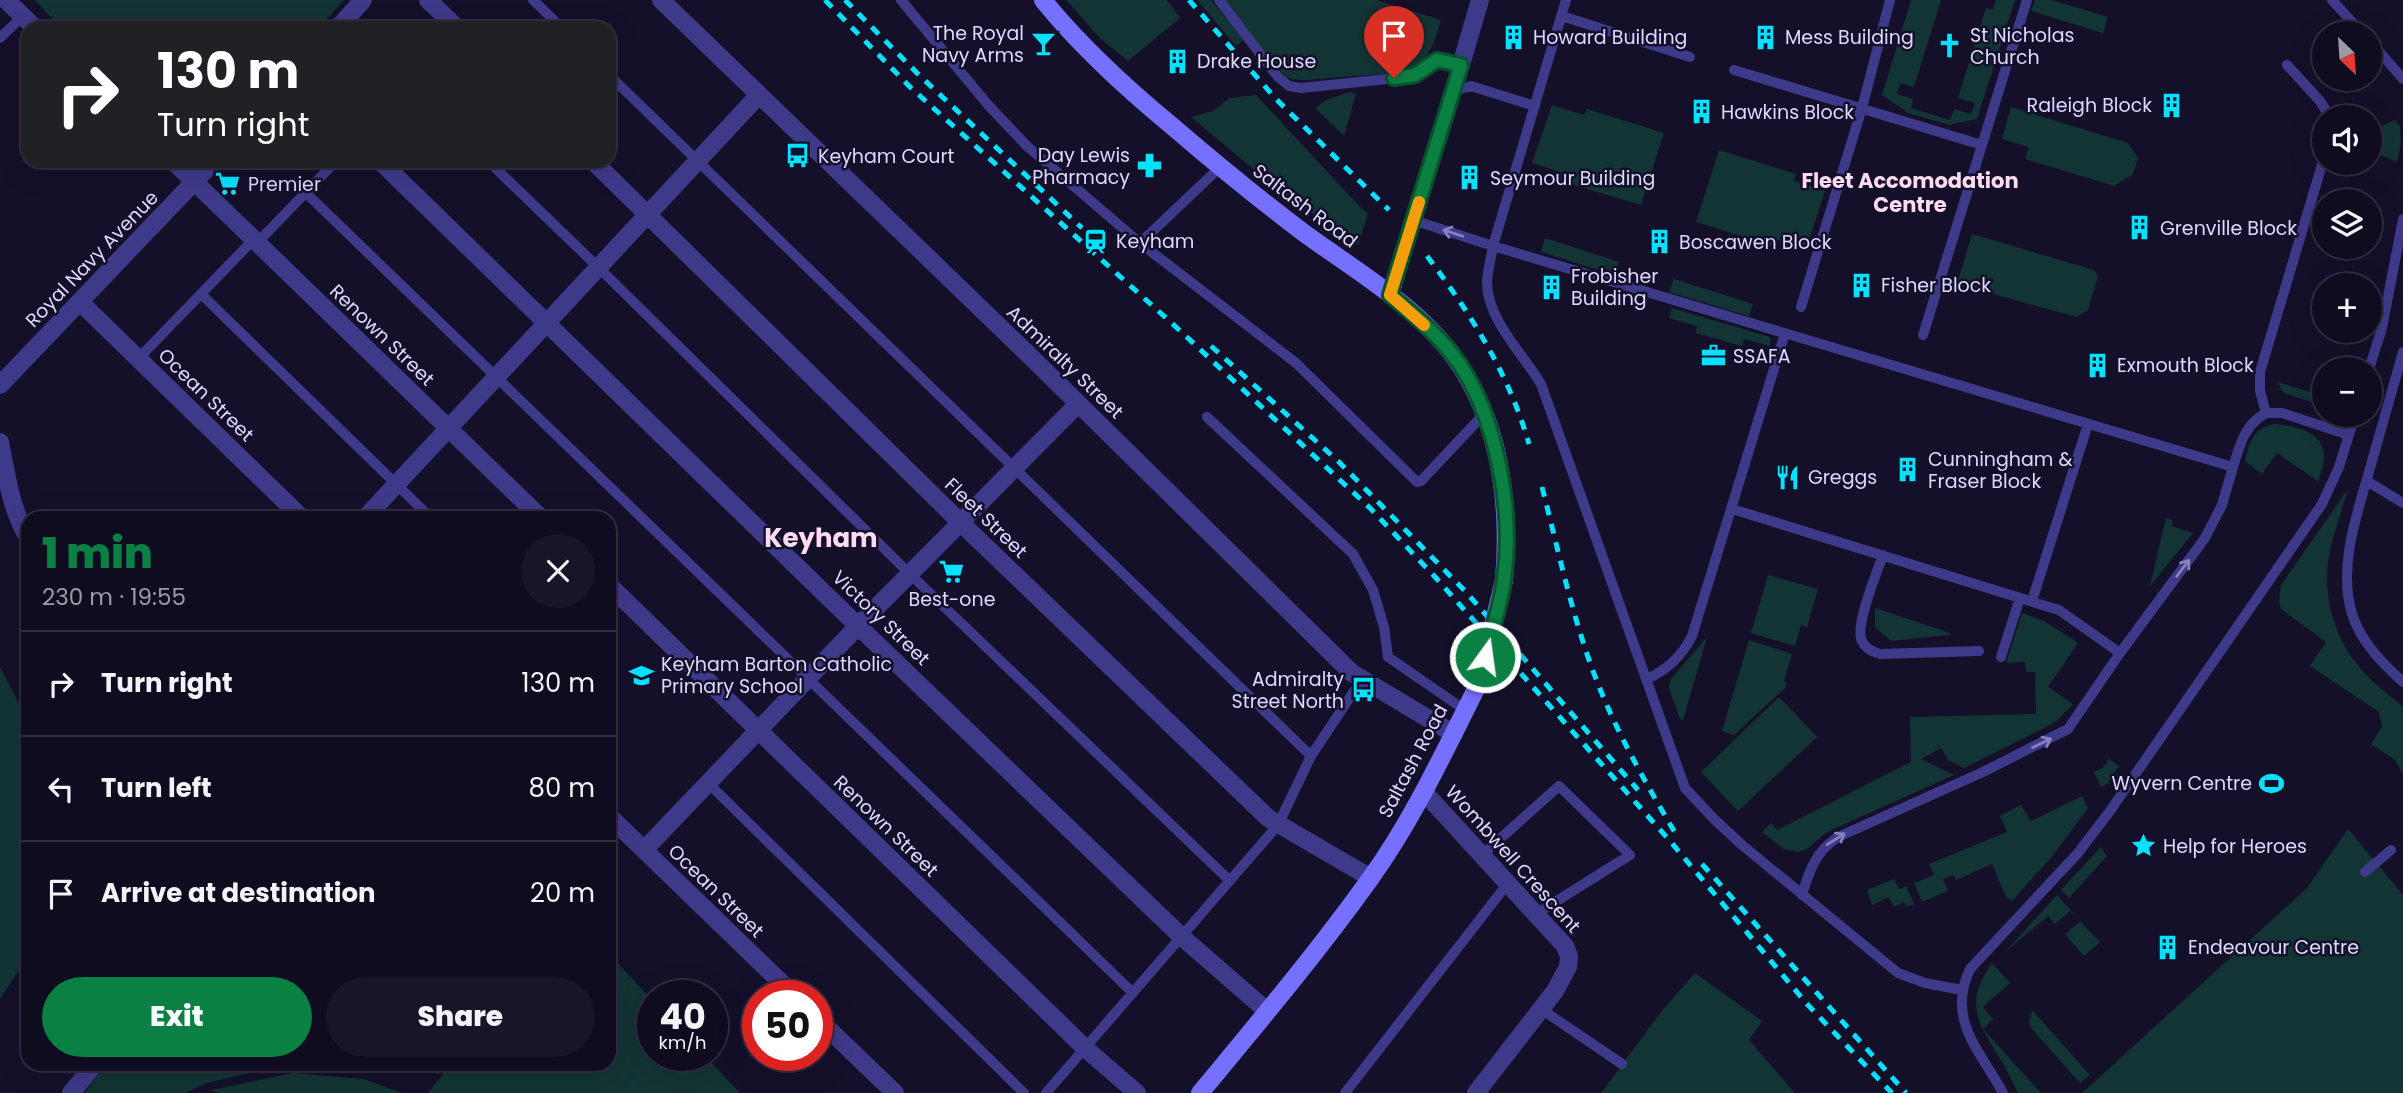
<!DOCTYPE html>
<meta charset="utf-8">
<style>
body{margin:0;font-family:Poppins,sans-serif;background:#191529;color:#f1f3f6;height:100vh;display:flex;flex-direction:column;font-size:26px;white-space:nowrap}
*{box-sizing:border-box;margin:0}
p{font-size:23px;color:#9c9ba5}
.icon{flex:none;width:38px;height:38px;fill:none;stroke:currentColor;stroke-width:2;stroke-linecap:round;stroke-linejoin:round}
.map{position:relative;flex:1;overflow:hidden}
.drawer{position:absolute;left:21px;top:511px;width:595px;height:560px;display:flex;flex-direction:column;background:#100c20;border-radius:21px;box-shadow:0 7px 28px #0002,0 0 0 2px #302c3e}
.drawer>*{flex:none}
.hud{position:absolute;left:21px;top:21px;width:595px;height:147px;border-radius:21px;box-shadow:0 7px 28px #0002,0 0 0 2px #302c3e;background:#202124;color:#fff;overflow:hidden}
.needle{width:46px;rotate:155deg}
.tools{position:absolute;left:2312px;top:21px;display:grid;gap:14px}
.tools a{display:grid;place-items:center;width:70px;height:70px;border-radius:50%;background:#100c20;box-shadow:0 7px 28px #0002,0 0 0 2px #302c3e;font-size:35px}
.speed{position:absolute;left:637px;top:980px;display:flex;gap:14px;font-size:35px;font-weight:700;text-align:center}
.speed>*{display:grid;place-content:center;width:91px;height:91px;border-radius:50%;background:#100c20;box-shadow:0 7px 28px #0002,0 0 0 2px #302c3e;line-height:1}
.speed small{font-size:18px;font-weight:400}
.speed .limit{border:10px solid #d22;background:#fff;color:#111}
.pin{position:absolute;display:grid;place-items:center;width:60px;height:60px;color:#fff;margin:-72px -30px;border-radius:50% 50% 50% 0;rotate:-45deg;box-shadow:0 0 7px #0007}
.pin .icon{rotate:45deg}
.me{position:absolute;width:77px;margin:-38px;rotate:14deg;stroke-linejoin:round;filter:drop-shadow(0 0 5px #0008)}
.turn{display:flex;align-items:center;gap:24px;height:147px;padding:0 21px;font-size:32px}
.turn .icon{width:91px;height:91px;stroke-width:2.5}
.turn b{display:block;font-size:49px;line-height:60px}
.round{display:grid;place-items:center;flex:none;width:74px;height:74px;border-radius:37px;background:#191529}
.headline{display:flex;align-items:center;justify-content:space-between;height:119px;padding:0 21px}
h1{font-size:42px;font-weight:800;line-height:52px;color:#0b8043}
.button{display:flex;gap:14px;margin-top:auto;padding:14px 21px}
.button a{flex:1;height:80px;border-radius:42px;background:#0b8043;color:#fff;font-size:28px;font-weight:800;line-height:80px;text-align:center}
.button a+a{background:#191529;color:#f1f3f6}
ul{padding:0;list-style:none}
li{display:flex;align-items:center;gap:21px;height:105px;padding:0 21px;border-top:2px solid #302c3e}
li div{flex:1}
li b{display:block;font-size:26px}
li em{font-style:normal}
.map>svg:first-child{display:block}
.green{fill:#133434}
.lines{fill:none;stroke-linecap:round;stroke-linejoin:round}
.service{stroke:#3e3a8a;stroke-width:10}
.pedestrian{stroke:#3e3a8a;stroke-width:18}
.minor{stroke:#3e3a8a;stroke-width:18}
.tertiary{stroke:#3e3a8a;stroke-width:18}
.secondary{stroke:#7670ff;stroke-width:18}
.rail{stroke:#05e2ff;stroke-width:5;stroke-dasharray:10 9;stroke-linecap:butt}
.secondary-bridge{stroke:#7670ff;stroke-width:18}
.oneway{stroke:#8682bf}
.route-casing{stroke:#07532c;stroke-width:18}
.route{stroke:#0b8043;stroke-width:12}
.slow{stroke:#f59e0b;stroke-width:12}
.labels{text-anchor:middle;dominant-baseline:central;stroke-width:5;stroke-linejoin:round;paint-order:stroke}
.poi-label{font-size:19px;fill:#ded9ff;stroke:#15102a;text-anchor:start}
.street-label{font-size:19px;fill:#ded9ff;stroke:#15102a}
.neighbourhood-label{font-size:21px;font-weight:bold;fill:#ffdbf1;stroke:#15102a}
.district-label{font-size:26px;font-weight:bold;fill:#ffdbf1;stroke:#15102a}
</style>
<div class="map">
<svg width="2403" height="1093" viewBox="0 0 2403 1093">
<rect width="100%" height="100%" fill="#15102a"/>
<path class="green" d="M35,0H344L318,28H61Z
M1066,0H1167L1180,18L1128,61L1100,38Z
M1197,0H1211L1244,40L1236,46Z
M1224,0H1377L1441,20C1434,44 1431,57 1408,72L1304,80L1292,79L1285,76L1277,67Z
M1911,0H1941L1914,87L1900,83L1897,94L1913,99L1911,108L1950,120L1954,109L1971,114L1975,103L1958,98L1986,8L1993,10L1996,0H2015L1977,119L1949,125L1908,113L1882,95Z
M2035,0H2052L2108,17L2103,33L2031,11Z
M1349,92L1356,94L1344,136L1315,108L1326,100Z
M1256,95L1360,207L1368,213L1358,245L1277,189L1191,117L1213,111L1230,98Z
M1552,105L1584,115L1587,109L1664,133L1641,205L1558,180L1560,172L1532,163Z
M2011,107L2128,143L2138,158L2133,174L2114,186L2025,159L2029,147L2002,139Z
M2395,120L2400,126L2401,143L2397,162L2382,156L2377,128Z
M1719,150L1796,174L1794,181L1825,191L1806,249L1777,240L1774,246L1696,222Z
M1972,234L2094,270L2098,276L2088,310L2076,317L1957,284Z
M1545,238L1619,262L1615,275L1541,252Z
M1674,279L1753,304L1749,316L1669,292Z
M1672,308L1770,337V346L1744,339L1742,346L1696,333L1697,326L1669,318Z
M2277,382L2324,396V406L2284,393Z
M2274,424C2294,426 2326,431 2324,459C2324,466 2320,474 2318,481L2277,453L2262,474L2245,461C2251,440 2251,430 2274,424Z
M2348,489C2342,511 2333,534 2329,556C2322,591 2334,636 2356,663C2369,680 2387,693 2403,707V774L2395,760L2371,744L2382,727L2379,712L2310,666L2326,642L2281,609L2279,600L2281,585Z
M2166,518L2173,520L2171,526L2193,533L2150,586Z
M1768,575L1818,589L1807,627L1801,625L1795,646L1751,633Z
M1875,608L1950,633V635L1891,641L1875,627Z
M2022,613L2044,621L2078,643L2048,687L2073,704L2054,723L1964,768L1948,760L1941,748L1921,759L1954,775L1827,832L1807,849L1797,852L1784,849L1762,832L1771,823L1777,830L1911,762L1910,717L2036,714L2035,672H2026L2025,662L2006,663Z
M1707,637L1683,720H1682L1680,719L1669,688L1670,680Z
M1749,640L1792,654L1784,681L1787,683L1785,688L1734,735L1722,731Z
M0,667L28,720V956L0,999Z
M1779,697L1817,737L1738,811L1701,772Z
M2109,759L2119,766L2108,783L2101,787L2094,772L2103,768Z
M2082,796L2088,808L2054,854L2012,901L2006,897L1992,864L1956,880L1953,875L1943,879L1948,891L1922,902L1914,883L1934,875L1929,864L2007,832L2000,816L2021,805L2031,821Z
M2348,829L2403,895V1093H2082L2307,888Z
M2101,847L2107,856L2069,898L2061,890Z
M1894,879L1899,889L1906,886L1914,904L1906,907L1904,902L1894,907L1889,897L1872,905L1867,890Z
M2057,895L2076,916L2070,911L2055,924L2048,916L2005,952Z
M2080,921L2100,942L2084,956L2065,934Z
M609,954L653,1001V1055H704L740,1093H428L451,1064H609Z
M1992,963L2010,983L1983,1007L1993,1019L1983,1029L2041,1093H2018C2012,1080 2005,1066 1997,1054C1975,1018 1966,1001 1992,963Z
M1695,973L1762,1021L1749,1040L1795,1093H1601L1661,1012Z
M2032,1010L2090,1075L2080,1083L2031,1028L2029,1022Z
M107,1064H288L207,1083L185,1093H84Z
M293,1073L364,1079L402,1093H218L211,1090Z"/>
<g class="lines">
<path class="service" d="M533,0L562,28
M901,0L989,106L1028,147L1140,243L1296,363L1417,482L1421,481L1484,414
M1219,0L1278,77L1289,86L1301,88L1407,77C1436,68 1423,54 1461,65L1450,99
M2332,0L2362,33
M1562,16L1690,57
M0,38L23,16
M2370,41L2403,79
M2287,65L2320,101L2330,117
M1734,70L1982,145
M609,75L1311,756
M2324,158L2260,372V391L2266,413H2282L2349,435
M488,161L599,268L910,574L1229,880
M305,192L1133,993
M1413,220L1493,246L1566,0
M257,243L336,161
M1140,243L1220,167
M201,294L431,518
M1390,295L1450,99L1460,89L1471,86L1535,106
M1801,307L1862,108L1890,0
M1923,335L2027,0
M2403,352C2393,388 2382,425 2372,461C2359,509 2337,564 2352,614C2361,642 2382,663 2403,682
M138,359L254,239
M2369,369L2382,328L2403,219
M1207,417L1353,554L1373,590L1384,627L1388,657L1465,710
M2367,481L2403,503
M1732,509L2059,610L2120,653
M1883,555C1877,572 1854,627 1862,641C1865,648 1873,652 1880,654L1979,651
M2032,601L2088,424
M2001,657L2020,598
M1647,679C1667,670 1682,656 1692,636L1785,333
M708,783L1024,1093
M1482,855L1559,786L1630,855L1536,914
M2365,872L2391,850
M1802,895C1809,871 1816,851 1838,837L1983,772L2068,729L2120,653L2205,538L2222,505L2233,467
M1962,990L1925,983L1898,973L1742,845L1714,819L1685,788L1541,384C1523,354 1488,320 1487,284C1487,271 1491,259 1493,246L2233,467C2240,445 2244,425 2266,413
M1541,1009L1622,1064
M1046,1093L1278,825L1311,756L1362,679
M1345,1093L1508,883
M2003,1093C1980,1050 1946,1020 1970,969L2078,853L2110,811L2322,504L2339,467L2355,415"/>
<path class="pedestrian" d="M1461,65L1480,0"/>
<path class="minor" d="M6,0L35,28
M428,0L457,28
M661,0L1031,357L1352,673L1454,734
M173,161L541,518
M380,161L858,626L1182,937L1267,1011
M593,161L960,522L1268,818L1371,878
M81,303L302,518
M0,442C6,472 11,511 28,537
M365,518L758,96
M609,585L1086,1049L1137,1093
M1424,792L1565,946L1569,956L1568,967L1555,991L1476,1093
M609,816L795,996
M644,850L858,626L1078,404
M817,1018L895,1093
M71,1093L95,1064"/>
<path class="tertiary" d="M338,28L363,0
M0,385L214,161"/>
<path class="secondary" d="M1043,0C1081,47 1126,88 1172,126C1215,163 1259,199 1304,233C1360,274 1430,313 1466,375C1502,436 1510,511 1504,580
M1200,1093C1258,1023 1317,953 1370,879C1414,818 1445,750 1479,683"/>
<path class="rail" d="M825,0L909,86L1176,327L1371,509L1436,578L1670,841L1807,1004L1892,1093
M845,0L919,75L1082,228
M1189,0L1276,99L1389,210
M1427,256C1471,314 1509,374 1529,444
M1211,346L1338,461L1466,592L1638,790
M1542,487C1559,553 1573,621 1598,684C1619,737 1648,787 1677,836
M1702,864L1906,1093"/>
<path class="secondary-bridge" d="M1479,683L1504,580"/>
</g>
<defs><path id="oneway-shaft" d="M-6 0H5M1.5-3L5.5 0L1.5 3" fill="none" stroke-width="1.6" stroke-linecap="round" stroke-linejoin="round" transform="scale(1.75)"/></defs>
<g class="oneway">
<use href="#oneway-shaft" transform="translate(1453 233) rotate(-162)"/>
<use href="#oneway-shaft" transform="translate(2183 568) rotate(-53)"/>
<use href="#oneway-shaft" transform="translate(2042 743) rotate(-26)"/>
<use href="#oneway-shaft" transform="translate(1836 839) rotate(-32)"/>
</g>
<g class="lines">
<defs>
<path id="route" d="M1394,78L1415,75L1437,60L1461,65L1390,295C1412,313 1435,332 1452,354C1496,409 1514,511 1504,579C1501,605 1491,632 1485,657"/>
</defs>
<use href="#route" class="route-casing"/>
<use href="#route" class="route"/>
<path class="slow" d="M1419,202L1390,295L1424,325"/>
</g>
<defs>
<symbol id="building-bare" viewBox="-9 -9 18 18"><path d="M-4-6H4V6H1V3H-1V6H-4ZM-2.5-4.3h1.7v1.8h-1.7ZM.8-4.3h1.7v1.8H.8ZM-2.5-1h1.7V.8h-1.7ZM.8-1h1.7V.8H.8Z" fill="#05e2ff" stroke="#15102a" stroke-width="2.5" paint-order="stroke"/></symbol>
<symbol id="bar-bare" viewBox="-9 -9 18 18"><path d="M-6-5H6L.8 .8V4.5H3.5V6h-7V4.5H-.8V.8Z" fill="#05e2ff" stroke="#15102a" stroke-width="2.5" paint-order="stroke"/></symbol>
<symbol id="church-bare" viewBox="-9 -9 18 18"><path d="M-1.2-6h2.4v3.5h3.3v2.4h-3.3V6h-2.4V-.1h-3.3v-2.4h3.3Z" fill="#05e2ff" stroke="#15102a" stroke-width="2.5" paint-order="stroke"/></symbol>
<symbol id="bus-bare" viewBox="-9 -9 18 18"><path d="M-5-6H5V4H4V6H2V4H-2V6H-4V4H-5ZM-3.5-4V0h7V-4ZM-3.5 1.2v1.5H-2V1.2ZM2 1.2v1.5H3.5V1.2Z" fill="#05e2ff" stroke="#15102a" stroke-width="2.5" paint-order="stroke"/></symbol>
<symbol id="pharmacy-bare" viewBox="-9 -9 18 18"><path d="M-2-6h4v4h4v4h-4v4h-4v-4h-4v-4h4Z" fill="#05e2ff" stroke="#15102a" stroke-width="2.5" paint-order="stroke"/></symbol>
<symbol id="supermarket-bare" viewBox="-9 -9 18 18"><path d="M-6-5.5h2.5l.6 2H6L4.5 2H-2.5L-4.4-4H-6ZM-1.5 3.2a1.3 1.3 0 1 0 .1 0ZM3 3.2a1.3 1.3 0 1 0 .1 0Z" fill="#05e2ff" stroke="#15102a" stroke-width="2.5" paint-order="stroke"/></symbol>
<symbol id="station-bare" viewBox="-9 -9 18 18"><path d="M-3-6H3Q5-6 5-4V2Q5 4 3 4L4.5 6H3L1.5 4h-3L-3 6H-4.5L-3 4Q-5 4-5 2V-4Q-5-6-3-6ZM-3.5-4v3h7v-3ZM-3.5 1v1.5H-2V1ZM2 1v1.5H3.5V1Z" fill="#05e2ff" stroke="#15102a" stroke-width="2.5" paint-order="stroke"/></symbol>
<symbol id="office-bare" viewBox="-9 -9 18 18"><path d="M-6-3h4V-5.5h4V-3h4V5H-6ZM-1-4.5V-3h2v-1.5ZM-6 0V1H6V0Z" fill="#05e2ff" stroke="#15102a" stroke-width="2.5" paint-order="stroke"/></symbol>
<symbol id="restaurant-bare" viewBox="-9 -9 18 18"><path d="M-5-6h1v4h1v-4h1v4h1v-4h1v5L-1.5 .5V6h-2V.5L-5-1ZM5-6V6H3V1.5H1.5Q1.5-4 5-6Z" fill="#05e2ff" stroke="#15102a" stroke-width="2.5" paint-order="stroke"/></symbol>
<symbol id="school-bare" viewBox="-9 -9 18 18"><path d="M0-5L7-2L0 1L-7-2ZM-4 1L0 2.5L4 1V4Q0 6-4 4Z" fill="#05e2ff" stroke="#15102a" stroke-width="2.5" paint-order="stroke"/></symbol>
<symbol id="stadium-bare" viewBox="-9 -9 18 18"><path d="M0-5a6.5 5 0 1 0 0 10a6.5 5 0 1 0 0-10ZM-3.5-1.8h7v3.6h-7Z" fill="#05e2ff" stroke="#15102a" stroke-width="2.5" paint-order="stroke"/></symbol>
<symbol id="sight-bare" viewBox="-9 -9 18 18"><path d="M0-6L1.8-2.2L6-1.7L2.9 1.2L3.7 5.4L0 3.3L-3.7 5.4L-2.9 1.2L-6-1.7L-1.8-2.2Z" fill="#05e2ff" stroke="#15102a" stroke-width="2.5" paint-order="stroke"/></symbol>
</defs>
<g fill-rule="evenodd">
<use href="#building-bare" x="1496" y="20" width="35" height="35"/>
<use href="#building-bare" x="1748" y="20" width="35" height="35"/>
<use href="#bar-bare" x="1026" y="26" width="35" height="35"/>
<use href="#church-bare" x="1932" y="28" width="35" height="35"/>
<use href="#building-bare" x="1160" y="44" width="35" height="35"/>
<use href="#building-bare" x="2154" y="88" width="35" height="35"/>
<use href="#building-bare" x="1684" y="94" width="35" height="35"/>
<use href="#bus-bare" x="780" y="138" width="35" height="35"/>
<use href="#pharmacy-bare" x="1132" y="148" width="35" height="35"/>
<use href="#building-bare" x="1452" y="160" width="35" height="35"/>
<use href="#supermarket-bare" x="210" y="166" width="35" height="35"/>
<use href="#building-bare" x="2122" y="210" width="35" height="35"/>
<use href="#station-bare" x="1078" y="224" width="35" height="35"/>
<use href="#building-bare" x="1642" y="224" width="35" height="35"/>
<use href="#building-bare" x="1844" y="268" width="35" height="35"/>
<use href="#building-bare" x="1534" y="270" width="35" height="35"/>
<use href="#office-bare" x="1696" y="338" width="35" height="35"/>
<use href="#building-bare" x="2080" y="348" width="35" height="35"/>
<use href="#building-bare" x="1890" y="452" width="35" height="35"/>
<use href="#restaurant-bare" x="1770" y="460" width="35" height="35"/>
<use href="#supermarket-bare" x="934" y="554" width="35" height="35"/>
<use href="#school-bare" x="624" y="658" width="35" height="35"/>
<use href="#bus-bare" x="1346" y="672" width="35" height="35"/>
<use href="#stadium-bare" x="2254" y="766" width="35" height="35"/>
<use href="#sight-bare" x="2126" y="828" width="35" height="35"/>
<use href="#building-bare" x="2150" y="930" width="35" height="35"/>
</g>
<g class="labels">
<g class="poi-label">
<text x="1024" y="33" text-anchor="end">The Royal<tspan x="1024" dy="22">Navy Arms</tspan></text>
<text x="1970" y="35">St Nicholas<tspan x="1970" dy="22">Church</tspan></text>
<text x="1533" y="37">Howard Building</text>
<text x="1785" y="37">Mess Building</text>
<text x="1197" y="61">Drake House</text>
<text x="2152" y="105" text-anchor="end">Raleigh Block</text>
<text x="1721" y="112">Hawkins Block</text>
<text x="1130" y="155" text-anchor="end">Day Lewis<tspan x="1130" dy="22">Pharmacy</tspan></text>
<text x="818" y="156">Keyham Court</text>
<text x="1490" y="178">Seymour Building</text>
<text x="248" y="184">Premier</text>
<text x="2160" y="228">Grenville Block</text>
<text x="1116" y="241">Keyham</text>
<text x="1679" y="242">Boscawen Block</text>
<text x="1571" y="276">Frobisher<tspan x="1571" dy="22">Building</tspan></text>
<text x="1881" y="285">Fisher Block</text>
<text x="1733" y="356">SSAFA</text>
<text x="2117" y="365">Exmouth Block</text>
<text x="1928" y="459">Cunningham &amp;<tspan x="1928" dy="22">Fraser Block</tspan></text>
<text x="1808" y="477">Greggs</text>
<text x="952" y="599" text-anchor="middle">Best-one</text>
<text x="661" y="664">Keyham Barton Catholic<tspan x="661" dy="22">Primary School</tspan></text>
<text x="1344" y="679" text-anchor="end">Admiralty<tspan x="1344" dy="22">Street North</tspan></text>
<text x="2252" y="783" text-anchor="end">Wyvern Centre</text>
<text x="2163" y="846">Help for Heroes</text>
<text x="2188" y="947">Endeavour Centre</text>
</g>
<g class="street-label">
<text transform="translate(1305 206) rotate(37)">Saltash Road</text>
<text transform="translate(92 259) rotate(-46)">Royal Navy Avenue</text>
<text transform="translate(382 335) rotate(44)">Renown Street</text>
<text transform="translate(1065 362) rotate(44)">Admiralty Street</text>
<text transform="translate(206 395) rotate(44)">Ocean Street</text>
<text transform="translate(986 518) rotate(44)">Fleet Street</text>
<text transform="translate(881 618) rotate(44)">Victory Street</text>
<text transform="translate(1413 761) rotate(-62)">Saltash Road</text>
<text transform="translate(886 826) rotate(44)">Renown Street</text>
<text transform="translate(1513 859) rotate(48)">Wombwell Crescent</text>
<text transform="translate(716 891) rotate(44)">Ocean Street</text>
</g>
<g class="neighbourhood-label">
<text x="1910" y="180">Fleet Accomodation<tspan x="1910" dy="24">Centre</tspan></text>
</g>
<g class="district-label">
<text x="821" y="538">Keyham</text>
</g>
</g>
</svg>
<div class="tools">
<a><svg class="needle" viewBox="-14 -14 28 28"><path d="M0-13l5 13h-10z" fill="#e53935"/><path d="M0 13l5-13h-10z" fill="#9c9ba5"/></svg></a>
<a><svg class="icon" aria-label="sound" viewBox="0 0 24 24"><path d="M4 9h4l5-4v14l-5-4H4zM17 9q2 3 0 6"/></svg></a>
<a><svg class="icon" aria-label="layers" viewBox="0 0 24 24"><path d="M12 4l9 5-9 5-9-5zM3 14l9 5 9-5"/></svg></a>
<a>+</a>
<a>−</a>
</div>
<div class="speed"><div>40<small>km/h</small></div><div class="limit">50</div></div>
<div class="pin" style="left:1394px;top:78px;background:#d93025"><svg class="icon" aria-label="arrive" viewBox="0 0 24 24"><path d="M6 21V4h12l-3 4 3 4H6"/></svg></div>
<svg class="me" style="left:1485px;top:657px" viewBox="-20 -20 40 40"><circle r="17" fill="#0b8043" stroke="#fff" stroke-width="3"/><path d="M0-11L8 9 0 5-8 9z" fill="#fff"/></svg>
<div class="hud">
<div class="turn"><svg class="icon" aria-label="right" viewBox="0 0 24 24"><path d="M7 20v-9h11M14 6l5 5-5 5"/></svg><div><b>130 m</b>Turn right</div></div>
</div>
<section class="drawer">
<div class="headline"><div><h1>1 min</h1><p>230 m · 19:55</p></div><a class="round"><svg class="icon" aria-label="close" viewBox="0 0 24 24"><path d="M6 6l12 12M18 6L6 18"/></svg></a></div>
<ul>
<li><svg class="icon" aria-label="right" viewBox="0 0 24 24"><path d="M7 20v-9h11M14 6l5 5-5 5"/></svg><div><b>Turn right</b></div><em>130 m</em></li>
<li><svg class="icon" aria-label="left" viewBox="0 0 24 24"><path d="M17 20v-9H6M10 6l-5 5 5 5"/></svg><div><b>Turn left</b></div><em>80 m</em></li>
<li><svg class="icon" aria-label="arrive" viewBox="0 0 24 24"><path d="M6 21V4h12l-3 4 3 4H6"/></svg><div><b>Arrive at destination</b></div><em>20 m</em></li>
</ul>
<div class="button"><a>Exit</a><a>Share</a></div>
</section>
</div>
